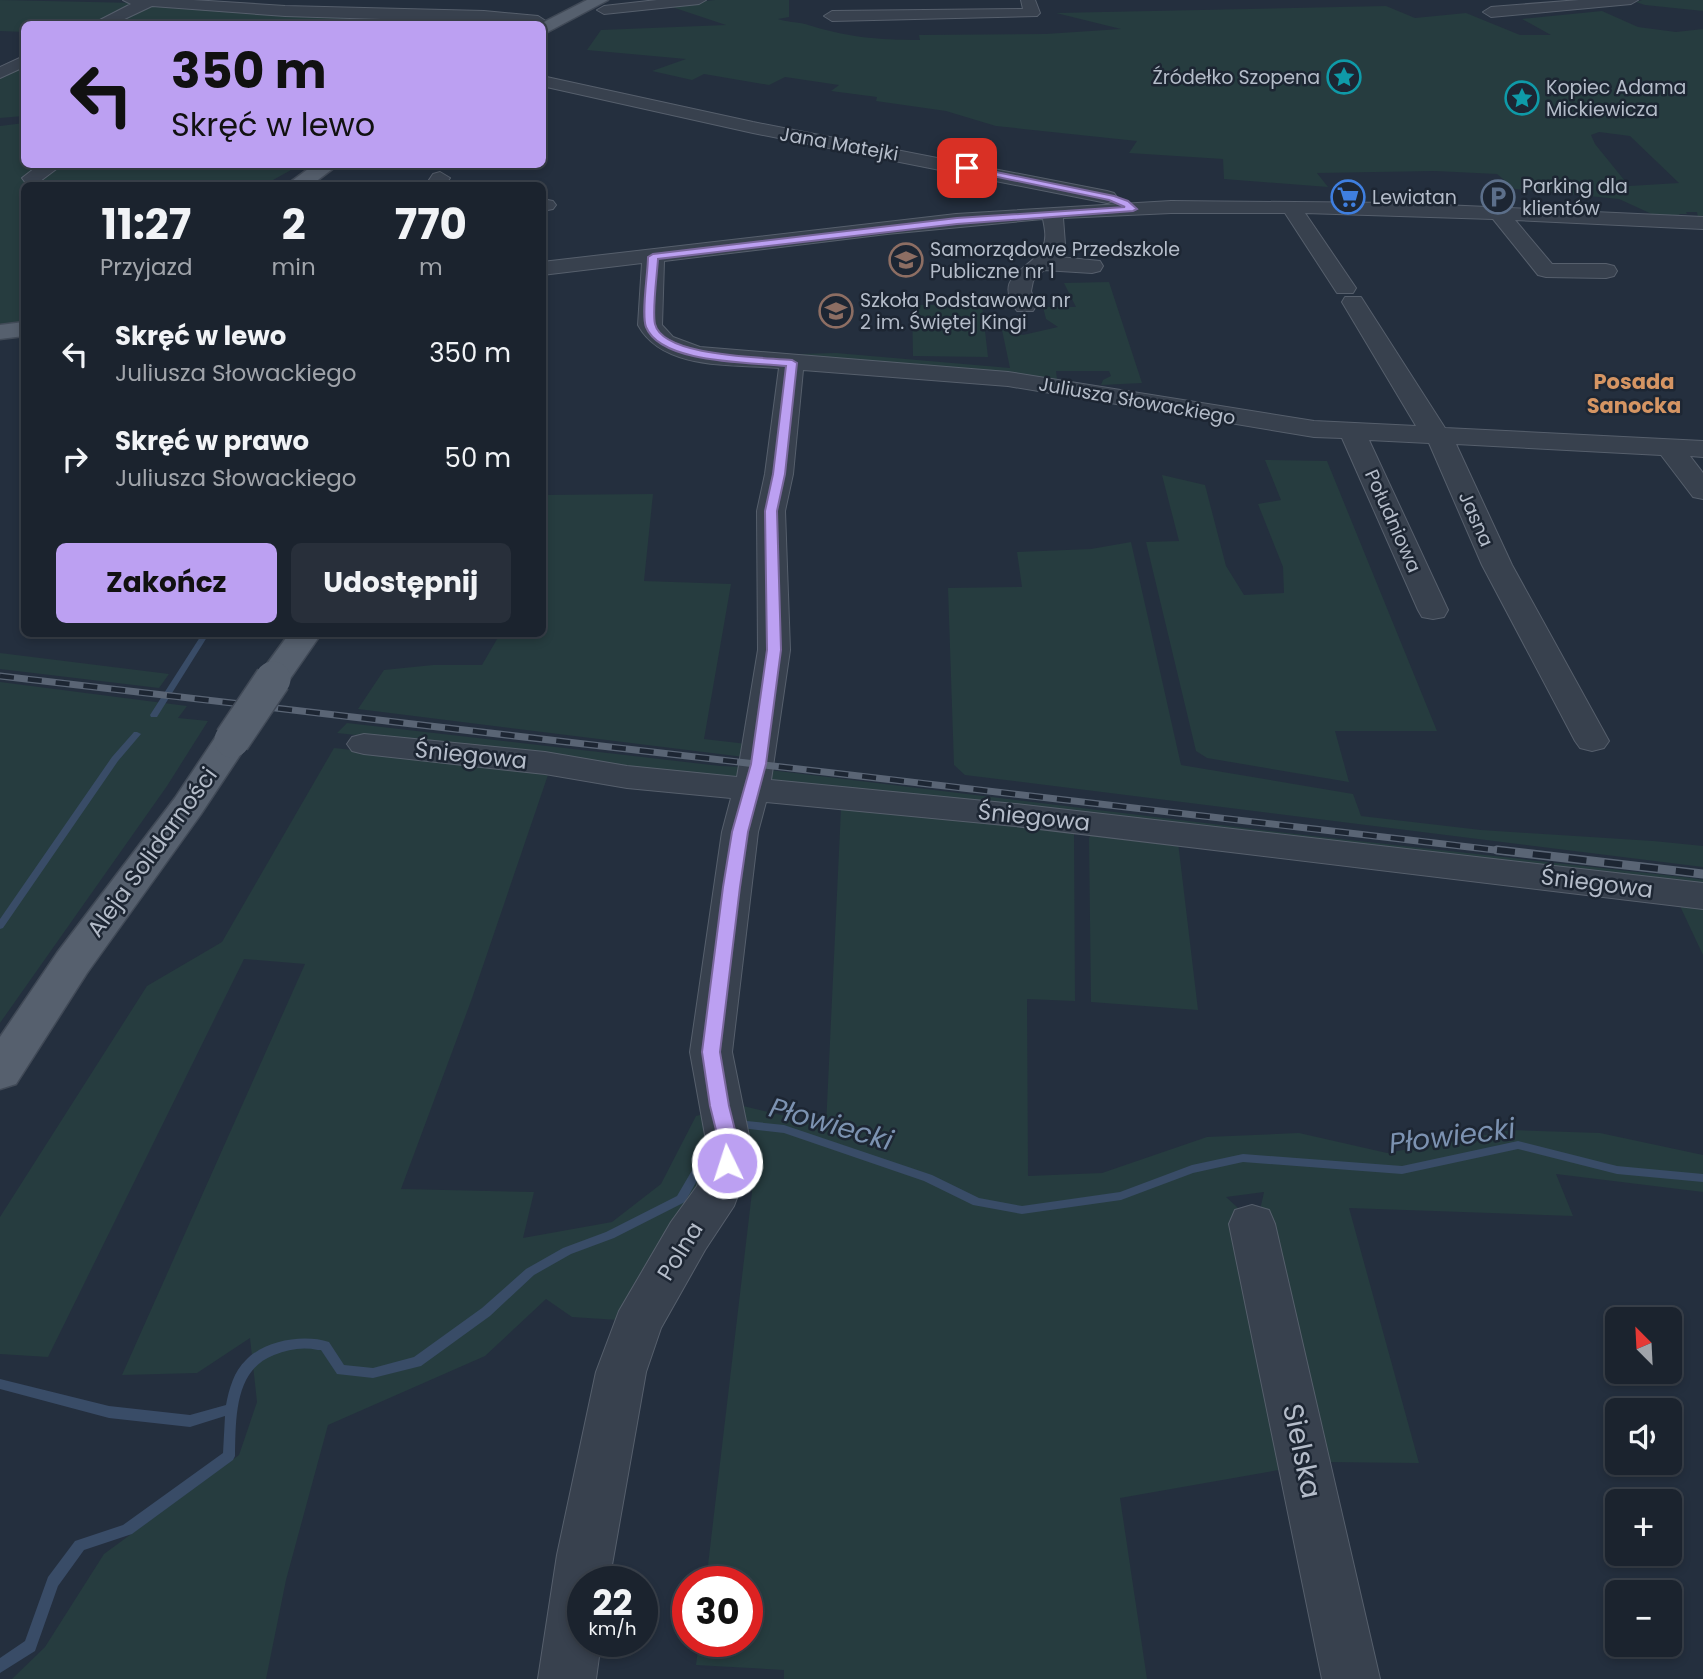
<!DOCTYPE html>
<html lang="pl">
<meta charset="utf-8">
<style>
body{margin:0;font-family:Poppins,sans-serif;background:#282f3a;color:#f1f3f6;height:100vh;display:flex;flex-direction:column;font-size:26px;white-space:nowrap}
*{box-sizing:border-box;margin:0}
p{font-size:23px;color:#a0a4aa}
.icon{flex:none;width:38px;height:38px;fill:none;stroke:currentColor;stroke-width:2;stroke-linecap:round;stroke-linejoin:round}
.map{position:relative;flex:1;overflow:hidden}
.panel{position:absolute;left:21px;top:182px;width:525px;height:455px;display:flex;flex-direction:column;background:#1b232e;border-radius:10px;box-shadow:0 4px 10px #0003,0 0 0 2px #39404a}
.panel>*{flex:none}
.guide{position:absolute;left:21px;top:21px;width:525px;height:147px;border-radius:10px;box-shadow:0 4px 10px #0003,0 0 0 2px #39404a;background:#bca0f2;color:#111;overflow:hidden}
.needle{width:46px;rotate:336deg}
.tools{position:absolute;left:1605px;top:1307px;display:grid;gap:14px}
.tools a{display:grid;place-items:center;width:77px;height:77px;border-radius:10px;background:#1b232e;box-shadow:0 4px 10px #0003,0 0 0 2px #39404a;font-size:35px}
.speed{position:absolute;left:567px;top:1566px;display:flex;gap:14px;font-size:35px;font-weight:700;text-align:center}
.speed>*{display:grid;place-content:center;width:91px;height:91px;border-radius:50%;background:#1b232e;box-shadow:0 4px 10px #0003,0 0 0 2px #39404a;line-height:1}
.speed small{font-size:18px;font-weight:400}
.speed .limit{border:10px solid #d22;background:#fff;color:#111}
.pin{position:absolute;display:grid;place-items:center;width:60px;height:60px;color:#fff;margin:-30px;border-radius:14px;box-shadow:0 4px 10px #0006}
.me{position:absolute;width:77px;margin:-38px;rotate:356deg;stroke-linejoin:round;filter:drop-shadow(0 0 5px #0008)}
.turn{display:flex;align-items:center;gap:24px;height:147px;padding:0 35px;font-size:32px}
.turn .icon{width:91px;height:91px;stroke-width:2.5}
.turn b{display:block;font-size:49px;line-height:60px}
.eta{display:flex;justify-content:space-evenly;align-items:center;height:119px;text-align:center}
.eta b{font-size:42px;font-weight:700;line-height:49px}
.action{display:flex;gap:14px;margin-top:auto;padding:14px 35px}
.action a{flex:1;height:80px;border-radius:10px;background:#bca0f2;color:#111;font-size:28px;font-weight:700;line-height:80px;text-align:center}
.action a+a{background:#282f3a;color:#f1f3f6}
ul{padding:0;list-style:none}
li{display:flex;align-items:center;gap:21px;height:105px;padding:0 35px}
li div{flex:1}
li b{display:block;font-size:26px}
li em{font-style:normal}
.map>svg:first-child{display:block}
.green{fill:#263c3f;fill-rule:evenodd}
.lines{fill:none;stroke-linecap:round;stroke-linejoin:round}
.stream{fill:#394c67;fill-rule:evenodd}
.minor-casing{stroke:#565f6c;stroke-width:2}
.major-casing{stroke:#414a57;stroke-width:3}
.minor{fill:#38414e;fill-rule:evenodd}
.major{fill:#56606e;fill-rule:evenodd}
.rail-far1-casing{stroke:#5a6575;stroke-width:7}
.rail-casing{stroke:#5a6575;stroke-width:9}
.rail-far1{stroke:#1d2633;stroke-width:4.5;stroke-dasharray:14;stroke-linecap:butt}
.rail{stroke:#1d2633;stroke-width:6;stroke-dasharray:18;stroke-linecap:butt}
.major-bridge-casing{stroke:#414a57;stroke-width:38;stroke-linecap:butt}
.major-bridge{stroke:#56606e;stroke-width:35}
.route{fill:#bca0f2;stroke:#7a689d;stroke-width:2}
.labels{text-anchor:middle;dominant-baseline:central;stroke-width:5;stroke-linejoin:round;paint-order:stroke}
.far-poi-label{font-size:19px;fill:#b4bcc9;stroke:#1d2633;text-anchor:start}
.far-street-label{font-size:19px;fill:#b4bcc9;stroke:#1d2633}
.far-neighbourhood-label{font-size:21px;font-weight:bold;fill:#d59563;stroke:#1d2633}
.street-label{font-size:23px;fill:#b4bcc9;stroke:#1d2633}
.near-water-label{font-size:28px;font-style:italic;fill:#7c92b1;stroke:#1d2633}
.near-street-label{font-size:28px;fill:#b4bcc9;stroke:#1d2633}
</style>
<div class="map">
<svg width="1703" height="1679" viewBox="0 0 1703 1679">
<rect width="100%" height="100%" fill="#242f3e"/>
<path class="green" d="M0,0L136,3L93,24H24V32L0,31Z
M715,0H789V17L778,19C786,22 796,22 805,24C846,37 877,40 920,40L919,35L1046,34L1121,29L1056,13L1386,6L1415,18L1466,13L1520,35H1551L1522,19L1602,11L1638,27L1676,32L1703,29V218L1698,217L1697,212H1686L1687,214H1679L1680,216L1654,215L1619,199L1515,189L1497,174L1435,171L1317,173L1328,187L1224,179L1223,159L1129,153L1137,141L996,126L946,111L876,101L877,97L831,91L839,85L785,77L769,85L704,74L692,80L652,71L686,59L587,50L601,30L726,25L666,5ZM1599,132L1630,136L1679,183L1629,186L1595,144L1591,135Z
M1642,0H1703V11L1645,5L1636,2Z
M155,5L494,22L491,24H113Z
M24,66V116L0,118V78Z
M24,123V164L300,165L273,180L207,183L205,185L24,186V323L0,325V126Z
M1109,282L1142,383L1101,385L1103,380L1111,376L1109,371H1056L1057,379L1073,381L1074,383L802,358L799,354L836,353L1010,368L1002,330L1023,335L1058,327L1046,319L1043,307H1076L1064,283Z
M912,305H982L988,357L913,356Z
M1265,460L1327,461L1437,731H1335L1349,782L1207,758L1196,751L1146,542L1179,541L1162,475L1205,485L1226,566L1244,595L1284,593L1283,567L1258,504L1281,500Z
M653,494L644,581L731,584L704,739L747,744L744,757L358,709L384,670L433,665H482L500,634H542L543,495Z
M1131,542L1181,765L1353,794L1361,816L1481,830L1653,841L1703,846V867L965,775L954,765L948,588L1022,587L1017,552L1091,549Z
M0,653L169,674L159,688L0,669Z
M0,682L187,706L178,718L208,721L167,786L0,1023Z
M347,723L720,766L745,767L743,777L726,783L449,745L337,733Z
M334,748L549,772L471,1001L401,1189L534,1192L523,1238L612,1222L661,1184L696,1116L708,1113L718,1159L618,1320L572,1317L546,1299L485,1356L328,1425L286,1580L266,1679H12L45,1647L104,1554L239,1455L257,1402L250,1338L197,1373L122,1375L305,964L244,959L48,1357L0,1354V1217L147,986L222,942Z
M770,770L1295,834L1692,878L1703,880V888L790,787L771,779Z
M841,809L1067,828L1074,834L1075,1001L1027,999L1028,1176L1102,1173L1207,1137L1299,1133L1387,1153L1512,1130L1600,1133L1703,1155V1192L1556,1174L1573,1216L1349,1208L1419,1463L1323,1462L1259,1215L1264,1192L1226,1197L1238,1208L1290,1468L1120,1498L1147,1679H784V1670L696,1665L699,1642H747V1582H706L752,1192L739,1105L826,1126Z
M1092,832L1178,842L1198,1010L1091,1002L1089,838Z
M1680,906L1703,908V955Z"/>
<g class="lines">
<path class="stream" d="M202,634H209L157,717H151L150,715Z
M134,732H137L141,734L118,761L3,928L0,929V919L112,757Z
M737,1120L784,1125L932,1175L979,1198L1022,1206L1120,1192L1192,1165L1243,1154L1402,1166L1518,1141L1617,1166L1703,1174V1182L1617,1174L1518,1149L1402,1174L1243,1162L1193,1173L1121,1200L1022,1214L973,1205L924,1181L784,1133L733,1127L732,1124L733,1121Z
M711,1130L715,1131L716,1134L704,1168L685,1202L614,1238L571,1254L534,1275L490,1316L421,1366L373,1378L337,1374L321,1350H318C303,1347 289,1349 274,1355C234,1370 236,1419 235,1456L233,1460L132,1534L84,1550L58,1586L35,1651L0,1673V1658L25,1641L48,1577L75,1541L123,1525L223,1453L225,1416L190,1427L109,1418L0,1389V1379L109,1406L190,1415L226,1405C229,1389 234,1371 246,1360C265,1340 304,1334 329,1342L344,1365L373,1368L414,1357L482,1308L526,1269L563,1248L606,1232L677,1196L694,1167L706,1134L707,1131Z"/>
<defs>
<path id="minor" d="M123,0H193L285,6L484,11L538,16L552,25L547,31L542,33V24L285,16L152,6L114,24H96L98,21L131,4Z
M657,0H706L699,4L604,14L597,10L604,6Z
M1021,0H1035L1040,13L1037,16L832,21L824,16L832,11L1023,9Z
M1579,0H1638L1631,4L1491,17L1483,12L1491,7Z
M24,56V67L0,78V67Z
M542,76L753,122L1107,191L1114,193L1117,197L1114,201L1107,203L753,133L542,86Z
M40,164H63L39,182H25L22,178Z
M440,172L450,178L444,186H425L433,174Z
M542,199L553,201L556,205L553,209L542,211Z
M1171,201L1399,203L1703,217V229L1515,220L1552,264H1606L1614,266L1617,271L1614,276L1606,278L1546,277L1538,275L1493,219L1305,213L1356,288L1353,293H1337L1285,213H1171L1063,218L1065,244L1059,257L1100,261L1103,266L1100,271L1092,273L1044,270L1033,281L1031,291L1036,306L1033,311H1017C991,274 1031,271 1043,247C1047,238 1045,229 1043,219L887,234L664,261L662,325L673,337L700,347L1008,372L1314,421L1416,426L1342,302L1345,297H1361L1445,428L1703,441V457L1690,456L1703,473V499L1693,497L1661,455L1456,444L1512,565L1609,741L1604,748L1592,751L1580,748L1575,741L1482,565L1429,443L1369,440L1448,610L1444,617L1433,619L1422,617L1418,610L1342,438L1314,437L1008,386L803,370L793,474L785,511L790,650L771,780L1015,804L1703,883V909L1015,826L766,802L758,832L732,1052L751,1146L750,1163L734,1206L705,1250L661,1328L646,1372L609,1582H583V1642H601L596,1679H538L557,1555L596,1372L619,1311L671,1222L697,1186L704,1163L707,1146L690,1052L722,832L731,798L627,788L545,774L364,754L352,751L347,744L352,737L364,734L545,752L627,766L737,777L758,650L757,511L765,474L779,368C734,364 663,371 638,325L642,263L542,275V262L956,214Z
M1252,1205L1269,1210L1275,1224L1380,1679H1322L1229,1224L1235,1210Z"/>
<path id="major" d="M587,0H608L542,35V24H540Z
M315,164H339L310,186H285Z
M24,322V336L0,339V325Z
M289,634H321L285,686L273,689L261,686L256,679Z
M232,729L245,732L250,740L201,814L87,973L16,1084L0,1089V1037L57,953L175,798L219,732Z"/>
</defs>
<use href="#minor" class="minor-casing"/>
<use href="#major" class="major-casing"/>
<use href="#minor" class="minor"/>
<use href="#major" class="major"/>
<defs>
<path id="rail-far1" d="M0,676L1512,852"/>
<path id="rail" d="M1497,850L1703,874"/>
</defs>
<use href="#rail-far1" class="rail-far1-casing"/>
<use href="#rail" class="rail-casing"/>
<use href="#rail-far1" class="rail-far1"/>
<use href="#rail" class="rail"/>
<defs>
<path id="major-bridge" d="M232,740L273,679"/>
</defs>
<use href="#major-bridge" class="major-bridge-casing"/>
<use href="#major-bridge" class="major-bridge"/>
</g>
<path class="route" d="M967,166L1114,196L1128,201L1137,209L1133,211L957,224L658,259C657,275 652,311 655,324C663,357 763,357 792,360L797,363L785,474L777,511L781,650L766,764L748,832L740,887L720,1052L729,1106L739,1146L734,1168L727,1170L720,1168L717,1163L720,1146L710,1106L702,1052L723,887L732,832L751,764L767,650L765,511L773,474L786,366C751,362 661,364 646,327C641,314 648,273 648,257L653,254L957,218L1125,207L1109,200L964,170Z"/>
<defs>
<symbol id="sight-ring" viewBox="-11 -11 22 22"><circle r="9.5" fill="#1d2633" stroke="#0f9aa8" stroke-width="1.5"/><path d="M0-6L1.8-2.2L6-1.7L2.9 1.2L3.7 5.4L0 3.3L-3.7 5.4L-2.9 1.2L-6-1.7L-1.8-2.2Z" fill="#0f9aa8"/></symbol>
<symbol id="supermarket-ring" viewBox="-11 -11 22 22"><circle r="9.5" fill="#1d2633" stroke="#3f7fe0" stroke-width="1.5"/><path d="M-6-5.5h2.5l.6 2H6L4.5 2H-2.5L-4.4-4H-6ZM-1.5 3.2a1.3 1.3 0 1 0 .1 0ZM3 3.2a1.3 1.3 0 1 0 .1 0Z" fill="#3f7fe0"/></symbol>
<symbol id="parking-ring" viewBox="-11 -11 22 22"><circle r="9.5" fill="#1d2633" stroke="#5c6f8a" stroke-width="1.5"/><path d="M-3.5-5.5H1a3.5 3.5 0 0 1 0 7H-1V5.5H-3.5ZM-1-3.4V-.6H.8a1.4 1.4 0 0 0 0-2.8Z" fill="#5c6f8a"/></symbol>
<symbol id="school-ring" viewBox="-11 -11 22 22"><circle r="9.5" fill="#1d2633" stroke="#8d6e63" stroke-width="1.5"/><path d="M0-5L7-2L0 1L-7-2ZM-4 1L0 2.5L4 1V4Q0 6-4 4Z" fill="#8d6e63"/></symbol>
</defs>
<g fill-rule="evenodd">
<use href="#sight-ring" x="1325" y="58" width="38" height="38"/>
<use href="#sight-ring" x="1503" y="79" width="38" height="38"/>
<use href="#supermarket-ring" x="1329" y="178" width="38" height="38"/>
<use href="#parking-ring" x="1479" y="178" width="38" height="38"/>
<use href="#school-ring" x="887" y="241" width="38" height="38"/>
<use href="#school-ring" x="817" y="292" width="38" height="38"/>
</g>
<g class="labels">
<g class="far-poi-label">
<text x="1320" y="77" text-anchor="end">Źródełko Szopena</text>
<text x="1546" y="87">Kopiec Adama<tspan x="1546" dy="22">Mickiewicza</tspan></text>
<text x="1522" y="186">Parking dla<tspan x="1522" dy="22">klientów</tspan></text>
<text x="1372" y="197">Lewiatan</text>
<text x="930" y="249">Samorządowe Przedszkole<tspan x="930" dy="22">Publiczne nr 1</tspan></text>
<text x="860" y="300">Szkoła Podstawowa nr<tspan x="860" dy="22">2 im. Świętej Kingi</tspan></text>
</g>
<g class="far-street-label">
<text transform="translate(839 144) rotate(10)">Jana Matejki</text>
<text transform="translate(1137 401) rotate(10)">Juliusza Słowackiego</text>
<text transform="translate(1476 519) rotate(66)">Jasna</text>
<text transform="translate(1393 521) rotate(66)">Południowa</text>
</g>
<g class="far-neighbourhood-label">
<text x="1634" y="381">Posada<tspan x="1634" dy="24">Sanocka</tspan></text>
</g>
<g class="street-label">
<text transform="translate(471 755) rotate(6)">Śniegowa</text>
<text transform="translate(1034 817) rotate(6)">Śniegowa</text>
<text transform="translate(152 852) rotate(-54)">Aleja Solidarności</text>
<text transform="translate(1597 883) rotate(7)">Śniegowa</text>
<text transform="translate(680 1251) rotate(-58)">Polna</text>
</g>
<g class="near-water-label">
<text transform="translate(831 1124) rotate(16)">Płowiecki</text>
<text transform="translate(1452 1136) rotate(-7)">Płowiecki</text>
</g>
<g class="near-street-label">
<text transform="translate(1302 1451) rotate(78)">Sielska</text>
</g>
</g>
</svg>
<div class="tools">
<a><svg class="needle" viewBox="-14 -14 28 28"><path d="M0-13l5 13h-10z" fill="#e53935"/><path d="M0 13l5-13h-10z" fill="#a0a4aa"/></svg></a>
<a><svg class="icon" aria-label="sound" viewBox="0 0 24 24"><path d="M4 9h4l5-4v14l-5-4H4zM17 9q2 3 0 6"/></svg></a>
<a>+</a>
<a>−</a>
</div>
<div class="speed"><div>22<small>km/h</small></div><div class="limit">30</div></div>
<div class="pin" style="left:967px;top:168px;background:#d93025"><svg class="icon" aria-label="arrive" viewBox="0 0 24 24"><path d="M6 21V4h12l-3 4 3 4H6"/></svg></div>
<svg class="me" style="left:727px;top:1163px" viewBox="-20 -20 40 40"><circle r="17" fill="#bca0f2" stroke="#fff" stroke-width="3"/><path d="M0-11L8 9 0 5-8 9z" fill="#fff"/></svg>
<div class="guide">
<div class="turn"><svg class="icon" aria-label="left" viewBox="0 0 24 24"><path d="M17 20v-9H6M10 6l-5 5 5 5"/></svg><div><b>350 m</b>Skręć w lewo</div></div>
</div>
<section class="panel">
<div class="eta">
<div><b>11:27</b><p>Przyjazd</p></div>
<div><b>2</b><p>min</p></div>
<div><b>770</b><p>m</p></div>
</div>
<ul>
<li><svg class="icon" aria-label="left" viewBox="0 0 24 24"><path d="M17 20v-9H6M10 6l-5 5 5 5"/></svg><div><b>Skręć w lewo</b><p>Juliusza Słowackiego</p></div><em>350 m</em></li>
<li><svg class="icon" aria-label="right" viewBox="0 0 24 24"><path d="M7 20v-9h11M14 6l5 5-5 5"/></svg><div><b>Skręć w prawo</b><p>Juliusza Słowackiego</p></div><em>50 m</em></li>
</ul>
<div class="action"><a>Zakończ</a><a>Udostępnij</a></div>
</section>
</div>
